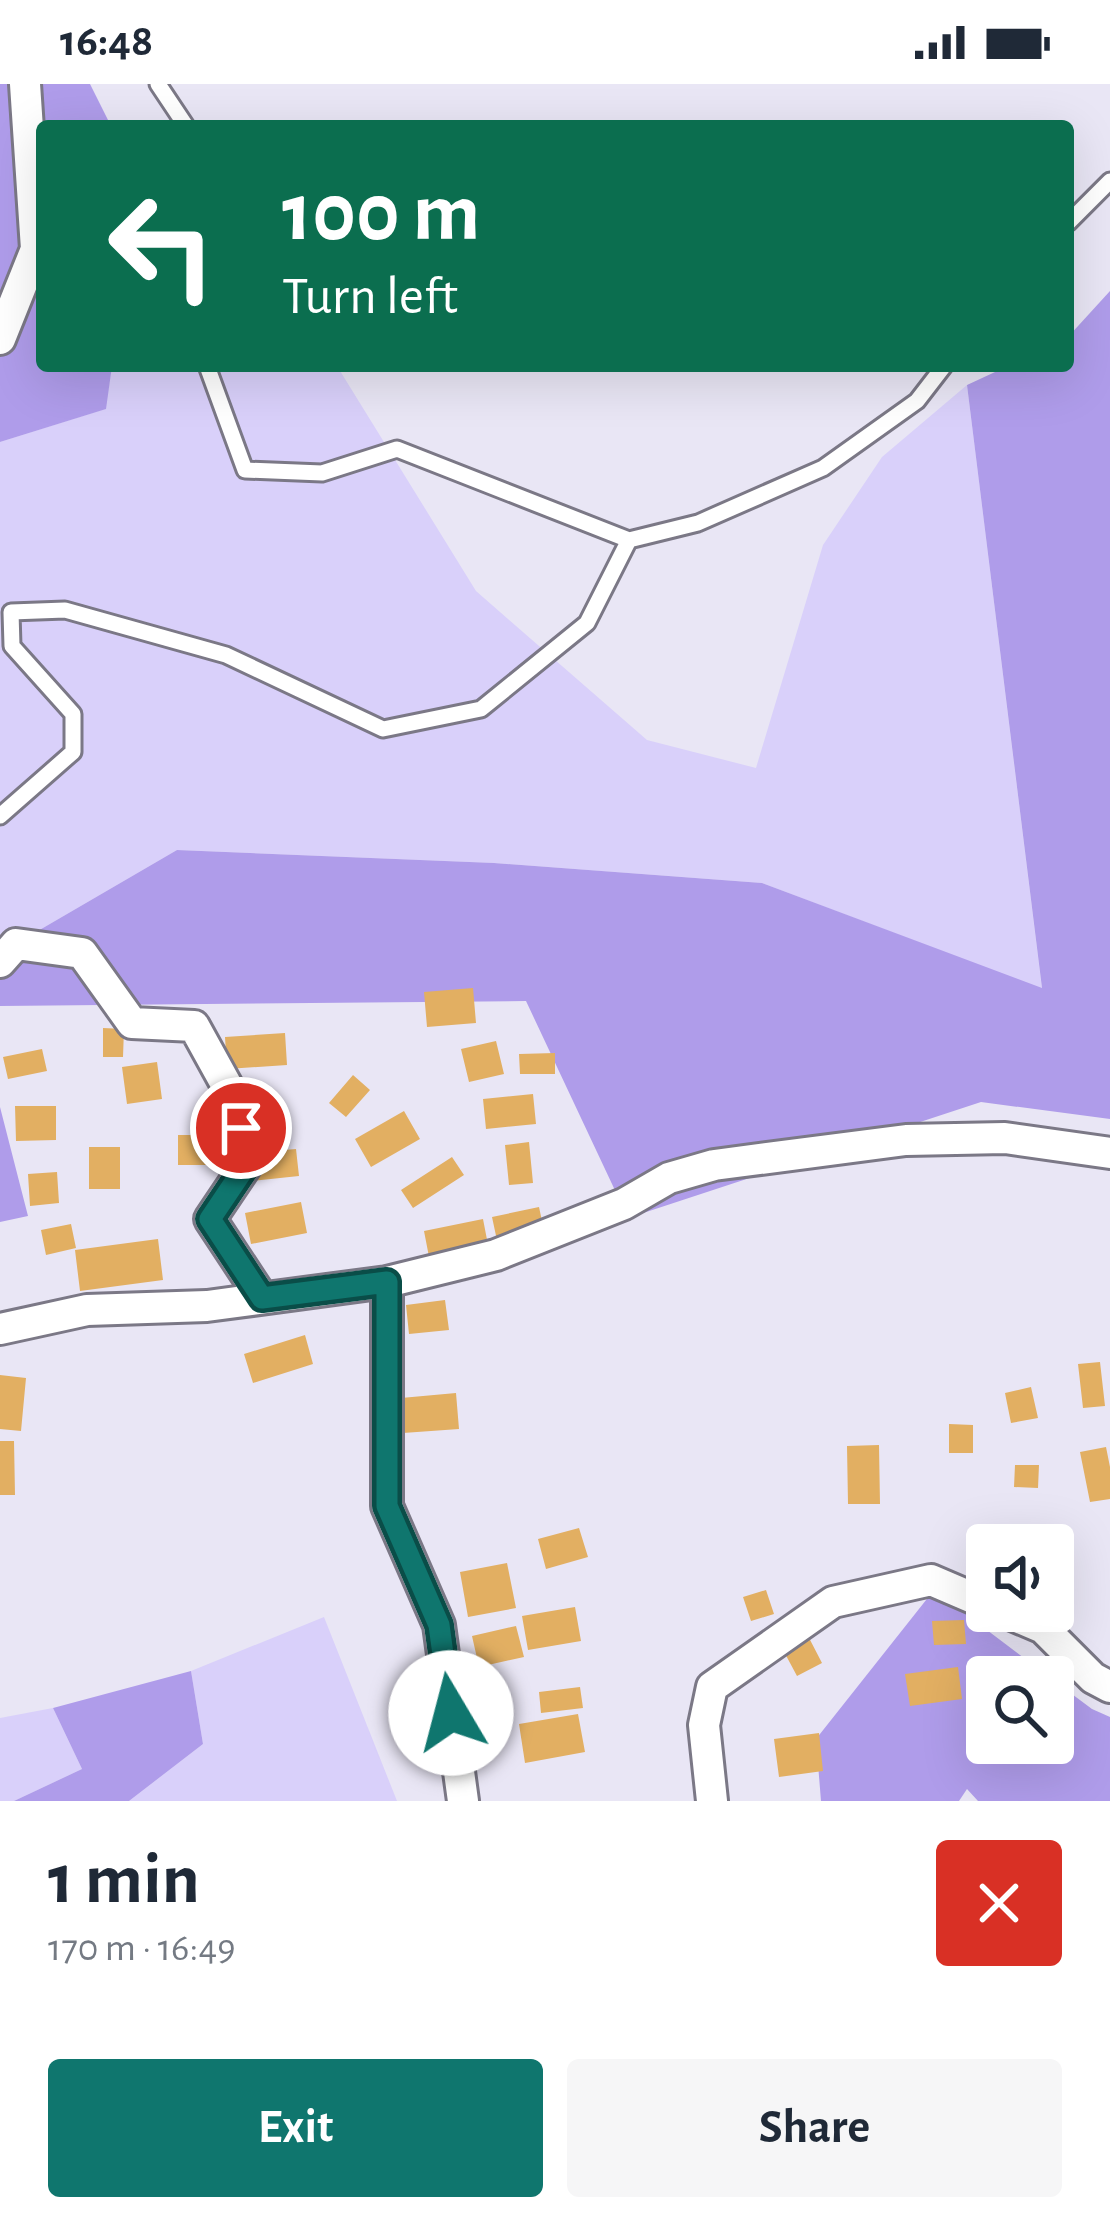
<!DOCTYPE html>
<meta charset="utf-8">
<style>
body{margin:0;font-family:"Alegreya Sans",sans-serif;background:#f6f6f7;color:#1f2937;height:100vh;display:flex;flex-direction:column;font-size:45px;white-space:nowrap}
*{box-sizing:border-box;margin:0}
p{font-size:39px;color:#747a83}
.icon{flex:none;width:66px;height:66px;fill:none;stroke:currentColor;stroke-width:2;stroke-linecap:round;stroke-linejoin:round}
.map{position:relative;height:1717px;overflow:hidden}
.details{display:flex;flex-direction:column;background:#fff;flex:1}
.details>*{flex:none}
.top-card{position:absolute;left:36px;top:36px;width:1038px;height:252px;border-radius:12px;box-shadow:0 12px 48px #0002;background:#0b6e4f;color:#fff;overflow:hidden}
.fabs{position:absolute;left:966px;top:1440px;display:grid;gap:24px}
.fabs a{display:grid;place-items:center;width:108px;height:108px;border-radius:12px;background:#fff;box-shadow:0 12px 48px #0002;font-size:60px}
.pin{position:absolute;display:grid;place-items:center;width:102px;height:102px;color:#fff;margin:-51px;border:6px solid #fff;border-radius:50%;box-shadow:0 3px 12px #0007}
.me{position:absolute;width:132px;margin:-66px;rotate:352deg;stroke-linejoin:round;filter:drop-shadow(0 0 9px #0008)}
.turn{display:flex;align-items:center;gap:42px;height:252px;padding:0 48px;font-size:54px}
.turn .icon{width:156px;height:156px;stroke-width:2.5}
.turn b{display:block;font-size:84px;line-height:102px}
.round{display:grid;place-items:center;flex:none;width:126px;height:126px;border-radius:12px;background:#f6f6f7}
.summary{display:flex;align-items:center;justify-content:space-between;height:204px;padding:0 48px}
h1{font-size:72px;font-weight:600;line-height:90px}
.action{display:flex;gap:24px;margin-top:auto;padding:24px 48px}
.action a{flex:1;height:138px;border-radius:12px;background:#0f766e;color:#fff;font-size:48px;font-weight:600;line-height:138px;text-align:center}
.action a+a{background:#f6f6f7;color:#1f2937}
.status{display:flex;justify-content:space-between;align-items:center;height:84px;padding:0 60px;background:#fff;direction:ltr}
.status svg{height:33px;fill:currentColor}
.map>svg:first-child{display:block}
.green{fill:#d9d0fa}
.forest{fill:#af9cea}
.building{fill:#e2af62}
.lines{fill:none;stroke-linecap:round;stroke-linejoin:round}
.service-casing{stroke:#7b7886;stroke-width:21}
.minor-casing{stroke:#7b7886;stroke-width:36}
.service{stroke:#fff;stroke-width:15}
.minor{stroke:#fff;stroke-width:30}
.route-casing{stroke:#0a4d48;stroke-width:30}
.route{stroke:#0f766e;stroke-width:21}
</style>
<div class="status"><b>16:48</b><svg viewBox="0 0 49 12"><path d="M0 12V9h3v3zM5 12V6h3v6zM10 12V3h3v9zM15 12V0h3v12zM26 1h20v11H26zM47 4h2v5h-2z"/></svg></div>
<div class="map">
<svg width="1110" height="1717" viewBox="0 0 1110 1717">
<rect width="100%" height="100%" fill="#e9e6f5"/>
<path class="green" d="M112,282H337L476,507L647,656L756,684L823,461L882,373L967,301L1042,905L762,799L494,779L177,766L0,869V358L105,325Z
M324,1533L397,1717H129L203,1660L191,1587Z
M53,1624L82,1685L14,1717H0V1634Z"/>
<path class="forest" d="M0,0H90L111,42H42V282H112L106,325L0,358Z
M1110,207V1035L981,1018L628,1134L526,917L0,922V869L177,766L494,779L762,799L1042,904L967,301L1008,282H1068V253Z
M0,1023L28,1132L0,1138Z
M934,1506L1049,1593H987V1659H1053V1596L1092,1625L1110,1633V1717H978L967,1705L959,1717H821L816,1655Z
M191,1587L203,1660L129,1717H14L82,1685L53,1624Z"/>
<path class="building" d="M473,904L476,939L427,943L424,908Z
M103,944L124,945L123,973H103Z
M285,949L287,981L227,985L225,953Z
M496,957L504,990L469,998L461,965Z
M42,965L47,987L8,995L3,973Z
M555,969V990H520L519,970Z
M157,978L162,1015L127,1020L122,983Z
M353,991L370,1006L346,1033L329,1019Z
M533,1010L536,1040L486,1045L483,1015Z
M15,1022H56V1056L16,1057Z
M404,1027L420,1055L371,1083L355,1055Z
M178,1051H207L208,1081H178Z
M529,1058L533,1099L509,1101L505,1061Z
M89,1063H120V1105H89Z
M296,1065L299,1092L252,1097L249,1069Z
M452,1073L464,1091L413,1124L401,1106Z
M57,1088L59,1119L30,1122L28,1090Z
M301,1118L307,1149L251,1160L245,1129Z
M539,1123L545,1151L498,1161L492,1133Z
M483,1135L489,1166L430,1178L424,1147Z
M71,1140L76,1164L46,1171L41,1146Z
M158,1155L163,1196L80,1207L75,1166Z
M445,1216L449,1246L409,1250L406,1221Z
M305,1251L313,1280L253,1299L244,1270Z
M1100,1278L1105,1322L1083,1324L1078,1280Z
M0,1291L26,1294L21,1347L0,1345Z
M1031,1303L1038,1334L1011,1339L1005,1309Z
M456,1309L459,1345L403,1349L401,1314Z
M949,1340L973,1341V1369H949Z
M0,1357H14L15,1411H0Z
M879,1361L880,1420H848L847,1362Z
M1106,1363L1110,1383V1415L1090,1418L1080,1368Z
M1015,1381H1039L1038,1404L1014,1403Z
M579,1444L588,1473L546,1485L538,1455Z
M507,1479L516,1524L468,1533L460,1488Z
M766,1506L774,1530L751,1537L743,1513Z
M575,1523L581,1557L528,1566L522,1532Z
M964,1536L966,1560L934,1561L932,1537Z
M516,1542L524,1573L479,1583L472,1552Z
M807,1550L822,1579L797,1592L782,1564Z
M958,1583L962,1615L910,1622L905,1590Z
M580,1603L583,1624L541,1629L539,1608Z
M578,1630L585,1668L525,1679L519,1640Z
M819,1649L823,1687L779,1693L774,1655Z"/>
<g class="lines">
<defs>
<path id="service" d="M158,0L186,42
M1068,139L1110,97
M207,282L245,386L322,389L397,365L629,456L698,439L823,384L917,317L944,282
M0,732L73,668V630L12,562L11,528L65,526L226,571L383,645L481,625L587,539L629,456"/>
<path id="minor" d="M0,255L36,165L25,0
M0,878L16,860L82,869L132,939L194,942L232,1011L249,1077L210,1135L262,1214
M387,1198V1422L439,1541L463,1717
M0,1245L87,1226L207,1222L387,1198L496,1171L624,1120L669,1094L714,1081L906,1056L1005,1054L1110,1069
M1003,1527L1043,1544L1093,1594L1110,1603
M712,1717L704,1641L712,1603L833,1518L931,1496L987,1520"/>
</defs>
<use href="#service" class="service-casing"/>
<use href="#minor" class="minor-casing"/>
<use href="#service" class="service"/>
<use href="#minor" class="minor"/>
</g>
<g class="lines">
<defs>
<path id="route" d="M241,1044L249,1077L210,1135L262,1214L387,1198V1422L439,1541L451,1629"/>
</defs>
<use href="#route" class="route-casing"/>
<use href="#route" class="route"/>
</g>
</svg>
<div class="fabs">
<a><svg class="icon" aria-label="sound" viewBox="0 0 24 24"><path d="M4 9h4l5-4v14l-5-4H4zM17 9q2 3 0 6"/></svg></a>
<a><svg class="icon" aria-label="search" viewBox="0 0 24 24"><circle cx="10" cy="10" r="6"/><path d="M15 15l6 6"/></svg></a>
</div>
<div class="pin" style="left:241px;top:1044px;background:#d93025"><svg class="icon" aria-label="arrive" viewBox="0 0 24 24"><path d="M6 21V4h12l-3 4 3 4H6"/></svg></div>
<svg class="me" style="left:451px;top:1629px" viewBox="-20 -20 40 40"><circle r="19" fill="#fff"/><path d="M0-13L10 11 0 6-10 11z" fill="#0f766e"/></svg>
<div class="top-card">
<div class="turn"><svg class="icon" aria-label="left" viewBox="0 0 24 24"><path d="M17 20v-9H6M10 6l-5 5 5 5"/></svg><div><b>100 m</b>Turn left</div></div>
</div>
</div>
<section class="details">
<div class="summary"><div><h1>1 min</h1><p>170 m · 16:49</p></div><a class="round" style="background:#d93025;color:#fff"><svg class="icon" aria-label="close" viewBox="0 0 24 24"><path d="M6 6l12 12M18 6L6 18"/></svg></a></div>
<div class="action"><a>Exit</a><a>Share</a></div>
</section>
